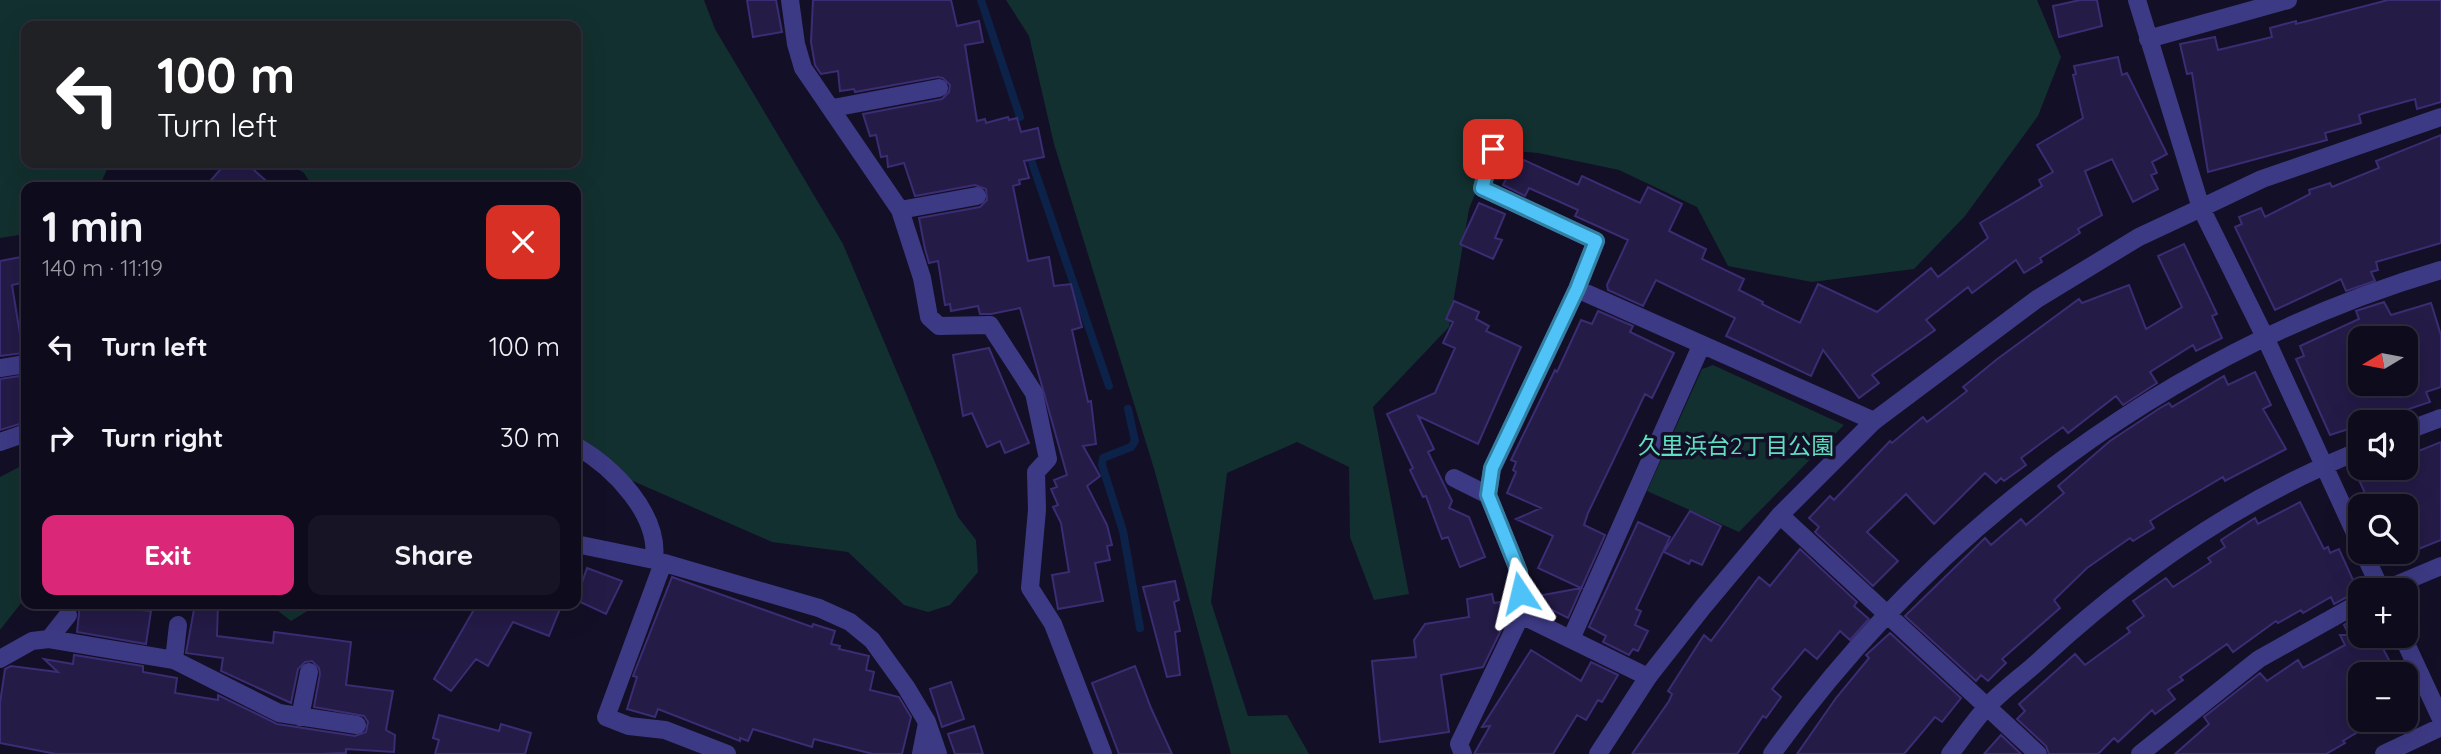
<!DOCTYPE html>
<meta charset="utf-8">
<style>
body{margin:0;font-family:Quicksand,"Noto Sans JP",sans-serif;background:#171425;color:#f1f3f6;height:100vh;display:flex;flex-direction:column;font-size:26px;white-space:nowrap}
*{box-sizing:border-box;margin:0}
p{font-size:23px;color:#9b9ba3}
.icon{flex:none;width:38px;height:38px;fill:none;stroke:currentColor;stroke-width:2;stroke-linecap:round;stroke-linejoin:round}
.map{position:relative;flex:1;overflow:hidden}
.details{position:absolute;left:21px;top:182px;width:560px;height:427px;display:flex;flex-direction:column;background:#0e0b1c;border-radius:14px;box-shadow:0 7px 28px #0002,0 0 0 2px #2e2b3b}
.details>*{flex:none}
.hud{position:absolute;left:21px;top:21px;width:560px;height:147px;border-radius:14px;box-shadow:0 7px 28px #0002,0 0 0 2px #2e2b3b;background:#202124;color:#fff;overflow:hidden}
.needle{width:46px;rotate:260deg}
.tools{position:absolute;left:2348px;top:326px;display:grid;gap:14px}
.tools a{display:grid;place-items:center;width:70px;height:70px;border-radius:14px;background:#0e0b1c;box-shadow:0 7px 28px #0002,0 0 0 2px #2e2b3b;font-size:35px}
.pin{position:absolute;display:grid;place-items:center;width:60px;height:60px;color:#fff;margin:-30px;border-radius:14px;box-shadow:0 4px 10px #0006}
.me{position:absolute;width:77px;margin:-38px;rotate:350deg;stroke-linejoin:round;filter:drop-shadow(0 0 5px #0008)}
.turn{display:flex;align-items:center;gap:24px;height:147px;padding:0 21px;font-size:32px}
.turn .icon{width:91px;height:91px;stroke-width:2.5}
.turn b{display:block;font-size:49px;line-height:60px}
.round{display:grid;place-items:center;flex:none;width:74px;height:74px;border-radius:14px;background:#171425}
.head{display:flex;align-items:center;justify-content:space-between;height:119px;padding:0 21px}
h1{font-size:42px;font-weight:700;line-height:52px}
.action{display:flex;gap:14px;margin-top:auto;padding:14px 21px}
.action a{flex:1;height:80px;border-radius:14px;background:#db2777;color:#fff;font-size:28px;font-weight:700;line-height:80px;text-align:center}
.action a+a{background:#171425;color:#f1f3f6}
ul{padding:0;list-style:none}
li{display:flex;align-items:center;gap:21px;height:91px;padding:0 21px}
li div{flex:1}
li b{display:block;font-size:26px}
li em{font-style:normal}
.map>svg:first-child{display:block}
.green{fill:#12302f}
.lines{fill:none;stroke-linecap:round;stroke-linejoin:round}
.stream{stroke:#0c2248;stroke-width:8}
.building{fill:#241b47;stroke:#3b2d73;stroke-width:2;fill-rule:evenodd}
.minor{stroke:#3d3a85;stroke-width:18}
.tertiary{stroke:#3d3a85;stroke-width:18}
.route-casing{stroke:#337fa1;stroke-width:18}
.route{stroke:#4fc3f7;stroke-width:12}
.labels{text-anchor:middle;dominant-baseline:central;stroke-width:7;stroke-linejoin:round;paint-order:stroke}
.park-label{font-size:23px;fill:#5fe0c0;stroke:#130f26}
</style>
<div class="map">
<svg width="2441" height="754" viewBox="0 0 2441 754">
<rect width="100%" height="100%" fill="#130f26"/>
<path class="green" d="M0,0H704L715,29L843,244L958,517L976,540L978,572L950,605L928,612L904,605L848,552L772,542L576,456V187H313L304,173L288,163H576V26H26V163H110L99,187H26V234L0,238Z
M1006,0H2037L2061,57L2038,116L1965,216L1914,269L1812,282L1728,266L1697,207L1619,170L1538,153L1493,149L1469,209L1449,327L1373,407L1409,594L1374,600L1350,537L1349,467L1297,442L1227,473L1211,602L1248,716L1287,715L1309,754H1231L1155,472L1054,144L1029,36Z
M1713,365L1844,425L1739,532L1647,491L1702,369Z
M19,467H26V597L0,630V477Z
M269,604H319L291,621Z"/>
<g class="lines">
<path class="stream" d="M981,0L1020,117
M1028,151L1109,386
M1128,409L1135,441L1131,447L1103,458L1102,465L1123,531L1140,628"/>
</g>
<path class="building" d="M747,0H776L782,32L753,37Z
M813,0H951L957,26L979,21L983,42L965,45L977,121L985,119L986,123L1008,117L1009,120L1017,118L1021,132L1038,128L1044,157L1024,161L1029,178L1019,180L1020,184L1013,186L1028,261L1049,257L1054,286L1071,284L1082,327L1072,330L1088,402L1091,401L1096,444L1083,446L1100,476L1087,486L1107,525L1112,545L1107,546L1110,560L1095,563L1103,601L1058,609L1052,575L1069,572L1061,523L1053,507L1058,505L1051,489L1057,487L1054,480L1067,475L1020,308L991,314H980L978,306L951,311L950,304L945,305L938,261L929,263L925,249L919,218L980,207L987,200L986,189L975,185L915,196L904,163L888,167L887,156L881,157L876,135L870,136L863,114L942,99L949,92L950,85L943,78L938,77L855,92L854,89L840,91L838,71L821,74L815,65L811,42Z
M2080,0H2097L2102,26L2059,37L2053,6Z
M2388,0H2441V102L2417,109L2415,99L2364,113L2359,115L2361,123L2325,133L2327,140L2208,172L2192,73L2187,74L2180,44L2215,37L2218,50L2272,37L2270,28L2296,21V24Z
M2118,57L2122,75L2127,73L2167,154L2152,162L2157,173L2151,175L2158,189L2133,202L2112,159L2085,171L2102,215L2078,229L2080,233L2040,258L2042,262L2024,273L2016,260L1972,293L1968,287L1926,320L1935,330L1872,375L1879,383L1859,398L1823,350L1811,376L1726,336L1735,318L1656,280L1643,306L1608,290L1607,285L1628,240L1575,216L1578,210L1529,188L1525,196L1503,185L1515,160L1522,164L1524,160L1578,185L1582,176L1640,203L1648,187L1682,204L1669,231L1706,249L1702,259L1744,279L1739,290L1763,302L1762,304L1800,323L1818,284L1877,312L1931,268L1938,277L1988,238L1980,223L2042,186L2039,180L2053,172L2037,145L2083,118L2073,75L2076,74L2074,66Z
M2441,135V243L2376,262L2378,270L2371,272L2375,281L2346,291L2341,279L2275,310L2235,227L2242,224L2239,217L2261,208L2265,217L2310,194L2309,190L2330,183L2332,187L2379,168L2376,161Z
M226,163H246L273,187H205Z
M1479,203L1505,214L1495,238L1502,240L1493,259L1460,244Z
M2184,244L2217,314L2212,316L2222,338L2196,351L2193,345L2150,372L2157,383L2123,405L2116,396L2068,433L2063,427L2021,458L2026,465L2004,481L2001,478L1996,483L1985,473L1934,524L1906,494L1867,532L1898,561L1873,586L1815,532L1819,527L1809,518L1830,496L1834,500L1890,441L1892,443L1923,417L1927,422L1967,391L1963,387L1996,360L2079,299L2082,303L2129,285L2146,329L2182,307L2158,256Z
M26,256V282L12,285L23,353L0,356V261Z
M1454,301L1479,312L1476,319L1489,326L1486,331L1521,347L1478,444L1418,416L1434,449L1428,452L1452,501L1449,508L1469,517L1485,557L1460,567L1448,537L1442,539L1426,496L1423,497L1410,470L1413,468L1387,414L1435,393L1455,348L1443,343L1453,322L1446,319Z
M2384,302L2391,315L2431,303L2441,335V387L2426,392L2430,402L2370,422H2361V425L2330,435L2296,359L2304,356L2300,346L2359,319L2356,311ZM2361,338H2406V383H2361Z
M1598,311L1633,326L1630,332L1674,353L1652,398L1645,394L1588,513L1584,525L1605,535L1568,618L1532,600V597L1581,588L1538,568L1553,536L1516,519L1541,508L1507,493L1516,472L1513,470L1516,462L1511,460L1555,370L1557,372L1581,320L1592,324Z
M989,348L1029,443L1005,453L1000,441L987,447L972,413L963,416L953,355Z
M2255,372L2271,405L2263,409L2286,449L2225,481L2223,477L2172,507L2150,521L2154,528L2133,541L2130,538L2087,568L2054,600L2060,608L2002,659L2006,663L1988,681L1981,675L1976,681L1905,616L1985,538L1991,545L2021,519L2026,525L2064,493L2058,486L2110,441L2160,408L2169,403L2172,407L2224,376L2228,385Z
M26,375V422L0,430V379Z
M2441,442V540L2406,554V506H2371L2358,478L2381,467H2406V456Z
M2300,502L2324,549L2328,547L2330,553L2339,549L2358,591L2334,604L2331,597L2303,613L2301,610L2278,623L2276,621L2233,652L2227,644L2180,677L2183,680L2168,690L2175,699L2155,714L2152,710L2118,742L2114,738L2098,754H2049L2046,746L2017,719L2025,711L2019,704L2075,654L2085,665L2130,632L2127,628L2144,616L2133,601L2166,578L2173,587L2211,562L2208,558L2225,547L2221,540L2255,518L2258,524Z
M1690,511L1721,526L1702,565L1691,560L1689,564L1664,552Z
M1638,522L1670,537L1636,609L1641,611L1635,625L1648,631L1638,651L1633,649L1629,655L1603,642L1606,636L1589,627Z
M1800,549L1857,602L1854,606L1869,619L1850,640L1840,631L1817,659L1805,649L1772,689L1781,697L1766,718L1763,716L1737,754H1632L1669,701L1672,694L1668,691L1704,635L1711,641L1759,577L1770,586Z
M587,568L622,581L606,614L576,600Z
M672,577L812,627L813,624L835,631L831,644L840,646L839,649L869,656L866,670L874,672L870,690L899,697L911,717L902,754H873L814,739L812,747L753,729L748,741L740,738V741L658,709L655,717L627,709L637,677L633,676Z
M1175,581L1179,600L1174,602L1180,631L1175,632L1180,675L1167,677L1143,587Z
M1492,594L1494,603L1500,602L1503,626L1483,667L1441,675L1449,732L1380,742L1372,661L1416,657L1414,640L1425,624L1469,617L1467,599Z
M80,604L151,611L146,644L77,632Z
M195,604H218L217,636L273,643L274,632L351,642L346,685L393,691L386,730L395,735L394,752L346,749V753L319,754H56L0,743V703L5,669L11,666L58,672L44,659L73,664L74,655L143,666V672L177,678L175,693L218,700V695L277,724L355,736L366,732L368,722L364,716L314,707L320,674L319,668L312,661L305,662L298,669L291,703L221,671L223,658L186,653Z
M471,604H562L549,636L513,622L488,666L476,659L451,691L434,679L476,606Z
M2361,615V635H2376L2389,660L2361,674V730L2343,741L2345,743L2326,754H2175L2209,724L2204,717L2260,673L2267,681L2298,660L2303,668L2345,645L2340,635H2349L2344,625Z
M1890,633L1961,698L1942,722L1935,717L1904,754H1797L1836,698L1869,658L1866,655Z
M1531,650L1581,681L1591,662L1618,675L1602,702L1598,700L1586,720L1577,715L1553,754H1474L1490,726L1482,727Z
M1135,666L1151,708L1172,754H1119L1092,683Z
M951,682L964,719L942,727L930,689Z
M439,715L499,731L501,724L531,733L525,754H435L439,740L433,738Z
M974,726L983,754H955L948,734Z
M2001,735L2021,754H1984Z"/>
<g class="lines">
<path class="minor" d="M790,0L796,44L803,68L900,210L922,278L929,317L939,326L990,325L1034,393L1048,459L1036,472L1037,510L1030,588L1053,624L1103,754
M2137,0L2201,208L2265,337L2361,546
M2148,39L2288,0
M833,108L939,88
M1493,149L1482,188L1596,241L1577,289
M2201,208L2262,179L2441,117
M900,210L977,196
M0,368L26,364
M2406,431L2441,418
M0,442L26,433
M576,446C613,467 660,514 654,560
M1454,478L1488,495
M1780,515L2038,754
M576,544L654,560L819,608L850,622L872,640L906,687L927,722L938,754
M2363,551L2381,590
M663,563L606,717L629,726L665,730L727,754
M2384,590L2441,566
M1521,615L1648,677
M2402,635L2441,719
M49,639L68,615
M1571,639L1701,346
M0,659L32,641L49,639L174,660L279,713L357,725
M174,660L178,625
M300,717L309,672
M921,754L927,723
M1463,754L1459,744L1521,615L1519,572L1488,495L1492,469L1577,289L1874,421
M1772,754C1934,528 2172,349 2441,270
M1950,754C1962,739 1973,722 1986,708C2002,690 2024,675 2042,658C2137,570 2240,499 2361,450
M2140,754L2259,659L2361,602
M2384,754L2441,727"/>
<path class="tertiary" d="M1598,754L1648,677L1703,607L1780,515L1874,421L2037,299L2139,237L2201,208"/>
</g>
<g class="lines">
<defs>
<path id="route" d="M1493,149L1482,188L1596,241L1577,289L1492,468L1488,495L1519,572L1520,593"/>
</defs>
<use href="#route" class="route-casing"/>
<use href="#route" class="route"/>
</g>
<g class="labels">
<g class="park-label">
<text x="1736" y="445">久里浜台2丁目公園</text>
</g>
</g>
</svg>
<div class="tools">
<a><svg class="needle" viewBox="-14 -14 28 28"><path d="M0-13l5 13h-10z" fill="#e53935"/><path d="M0 13l5-13h-10z" fill="#9b9ba3"/></svg></a>
<a><svg class="icon" aria-label="sound" viewBox="0 0 24 24"><path d="M4 9h4l5-4v14l-5-4H4zM17 9q2 3 0 6"/></svg></a>
<a><svg class="icon" aria-label="search" viewBox="0 0 24 24"><circle cx="10" cy="10" r="6"/><path d="M15 15l6 6"/></svg></a>
<a>+</a>
<a>−</a>
</div>
<div class="pin" style="left:1493px;top:149px;background:#d93025"><svg class="icon" aria-label="arrive" viewBox="0 0 24 24"><path d="M6 21V4h12l-3 4 3 4H6"/></svg></div>
<svg class="me" style="left:1520px;top:593px" viewBox="-20 -20 40 40"><path d="M0-17L14 15 0 8-14 15z" fill="#4fc3f7" stroke="#fff" stroke-width="4"/></svg>
<div class="hud">
<div class="turn"><svg class="icon" aria-label="left" viewBox="0 0 24 24"><path d="M17 20v-9H6M10 6l-5 5 5 5"/></svg><div><b>100 m</b>Turn left</div></div>
</div>
<section class="details">
<div class="head"><div><h1>1 min</h1><p>140 m · 11:19</p></div><a class="round" style="background:#d93025;color:#fff"><svg class="icon" aria-label="close" viewBox="0 0 24 24"><path d="M6 6l12 12M18 6L6 18"/></svg></a></div>
<ul>
<li><svg class="icon" aria-label="left" viewBox="0 0 24 24"><path d="M17 20v-9H6M10 6l-5 5 5 5"/></svg><div><b>Turn left</b></div><em>100 m</em></li>
<li><svg class="icon" aria-label="right" viewBox="0 0 24 24"><path d="M7 20v-9h11M14 6l5 5-5 5"/></svg><div><b>Turn right</b></div><em>30 m</em></li>
</ul>
<div class="action"><a>Exit</a><a>Share</a></div>
</section>
</div>
